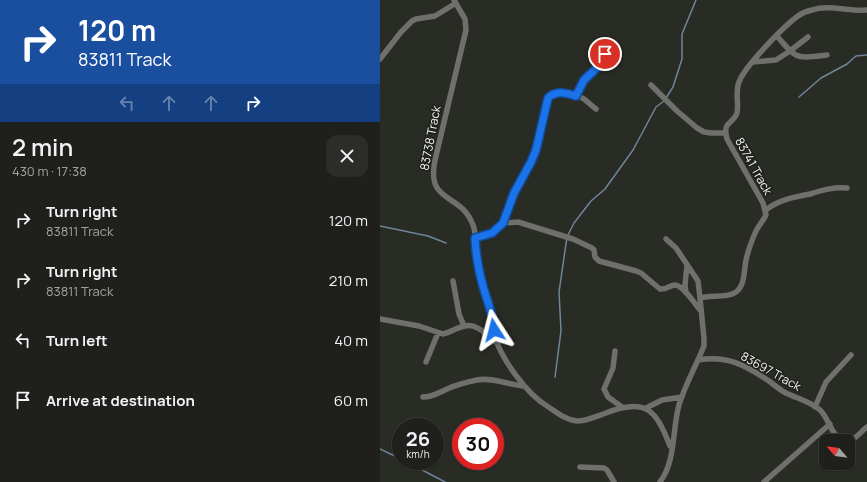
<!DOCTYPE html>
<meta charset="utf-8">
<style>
body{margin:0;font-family:Manrope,sans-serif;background:#2c2d29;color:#f1f3f6;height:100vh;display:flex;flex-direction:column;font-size:15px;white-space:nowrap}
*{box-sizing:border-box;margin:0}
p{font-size:13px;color:#a1a3a3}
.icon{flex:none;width:22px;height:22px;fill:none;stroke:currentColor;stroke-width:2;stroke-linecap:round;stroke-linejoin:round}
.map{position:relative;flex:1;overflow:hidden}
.side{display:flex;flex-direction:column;background:#1f201c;width:380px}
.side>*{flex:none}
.top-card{background:#1a4fa0;color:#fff;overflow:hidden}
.needle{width:26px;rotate:298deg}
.controls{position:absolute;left:439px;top:434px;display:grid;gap:8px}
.controls a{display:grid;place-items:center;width:36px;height:36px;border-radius:8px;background:#1f201c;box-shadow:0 1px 3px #0004,0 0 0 1px #3c3e3b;font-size:20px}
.speed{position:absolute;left:12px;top:418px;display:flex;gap:8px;font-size:20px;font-weight:700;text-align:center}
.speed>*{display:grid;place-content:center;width:52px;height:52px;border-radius:50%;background:#1f201c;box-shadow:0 1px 3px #0004,0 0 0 1px #3c3e3b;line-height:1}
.speed small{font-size:10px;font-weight:400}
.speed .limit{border:6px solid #d22;background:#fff;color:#111}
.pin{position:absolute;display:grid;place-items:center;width:34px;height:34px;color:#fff;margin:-17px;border:2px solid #fff;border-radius:50%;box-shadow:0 1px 4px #0007}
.me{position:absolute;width:44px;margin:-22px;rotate:351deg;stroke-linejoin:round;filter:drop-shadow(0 0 3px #0008)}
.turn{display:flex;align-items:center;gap:14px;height:84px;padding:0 12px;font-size:18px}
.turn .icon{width:52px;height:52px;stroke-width:2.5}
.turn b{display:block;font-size:28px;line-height:34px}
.lanes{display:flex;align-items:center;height:38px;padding:0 12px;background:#0003;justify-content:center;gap:20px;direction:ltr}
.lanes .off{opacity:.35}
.round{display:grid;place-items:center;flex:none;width:42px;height:42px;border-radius:12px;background:#2c2d29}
.overview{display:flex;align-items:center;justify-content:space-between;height:68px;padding:0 12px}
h1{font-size:24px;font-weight:600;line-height:30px}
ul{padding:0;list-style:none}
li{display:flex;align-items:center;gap:12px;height:60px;padding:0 12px}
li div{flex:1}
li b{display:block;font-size:15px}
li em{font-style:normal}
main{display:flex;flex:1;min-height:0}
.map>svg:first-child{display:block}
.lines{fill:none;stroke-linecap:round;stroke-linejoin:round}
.stream{stroke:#6f859a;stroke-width:1.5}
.minor{stroke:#6f706d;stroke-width:5.5}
.route-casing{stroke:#114b97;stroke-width:10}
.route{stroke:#1a73e8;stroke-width:7}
.labels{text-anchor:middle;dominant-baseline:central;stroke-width:3;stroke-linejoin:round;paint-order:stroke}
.street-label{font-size:12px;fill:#f3f4f0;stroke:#1f221c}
</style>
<main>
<section class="side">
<div class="top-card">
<div class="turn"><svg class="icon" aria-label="right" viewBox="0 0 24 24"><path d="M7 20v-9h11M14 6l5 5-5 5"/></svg><div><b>120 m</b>83811 Track</div></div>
<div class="lanes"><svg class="icon off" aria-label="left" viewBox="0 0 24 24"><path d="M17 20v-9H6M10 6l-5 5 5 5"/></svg><svg class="icon off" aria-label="ahead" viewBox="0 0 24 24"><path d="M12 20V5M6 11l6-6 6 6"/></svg><svg class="icon off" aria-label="ahead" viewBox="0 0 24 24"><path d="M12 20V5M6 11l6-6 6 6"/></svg><svg class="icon" aria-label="right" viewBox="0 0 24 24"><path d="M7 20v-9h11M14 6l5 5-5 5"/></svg></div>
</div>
<div class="overview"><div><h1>2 min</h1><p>430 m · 17:38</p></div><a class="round"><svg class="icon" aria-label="close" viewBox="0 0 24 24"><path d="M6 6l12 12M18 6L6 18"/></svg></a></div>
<ul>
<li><svg class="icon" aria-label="right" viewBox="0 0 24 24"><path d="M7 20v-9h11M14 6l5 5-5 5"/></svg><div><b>Turn right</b><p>83811 Track</p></div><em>120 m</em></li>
<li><svg class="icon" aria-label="right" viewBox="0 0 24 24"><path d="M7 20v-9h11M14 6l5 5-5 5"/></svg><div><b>Turn right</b><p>83811 Track</p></div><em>210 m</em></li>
<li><svg class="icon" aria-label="left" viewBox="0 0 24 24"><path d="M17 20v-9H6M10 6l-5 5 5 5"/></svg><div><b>Turn left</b></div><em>40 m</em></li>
<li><svg class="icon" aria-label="arrive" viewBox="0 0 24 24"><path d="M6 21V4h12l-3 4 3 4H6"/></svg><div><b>Arrive at destination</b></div><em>60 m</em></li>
</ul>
</section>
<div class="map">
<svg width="487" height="482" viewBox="0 0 487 482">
<rect width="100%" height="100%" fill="#292b25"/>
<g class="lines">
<path class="stream" d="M419,97L441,78L467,64L476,56L487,55
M286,98L293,87L302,59V34L316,0
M0,226L48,236L66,243
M175,377L181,331L179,292L187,237L194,223L211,201L225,189L253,150L276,107L284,101
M0,449L21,459
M25,461L65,482"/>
<path class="minor" d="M74,0L85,19L86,30L55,160C46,205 80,191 93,225C97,235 95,247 97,258C99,271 102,284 106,296C107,302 110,307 112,313C114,321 113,329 115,337C122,360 147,394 167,406C176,412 186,420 197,421C206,421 217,416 226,413C266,397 276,410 290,446
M397,36C418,61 416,58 447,55
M0,59L21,32L32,21L36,19L55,16L76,3
M373,62L396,60L410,51L428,37
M271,85L297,111L317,128L324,132L331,133H345
M196,96L204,80L220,65L225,54
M386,210C398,200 414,197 430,194C443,190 453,187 467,188
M123,223L138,222L151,226L193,239L212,248L214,250L215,257L219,261L256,271L261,273L280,289C286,290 290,285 295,285C303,285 315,304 320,310
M95,238L112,233L123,223L134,193L151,163L156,150L167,102C172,87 194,93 204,99C208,102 212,106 216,109
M286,239L296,248L318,281L320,298
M73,281L79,314L84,326
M306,293L305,285L307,265
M0,319L39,326L63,334C71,332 78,327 85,326C98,323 108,337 118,344
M235,351L233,368L224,389L228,397L242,407
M318,360C347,355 365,365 389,381C394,385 399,389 404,392C415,398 430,401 440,410C449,418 451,437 464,440C474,443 480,432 487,427
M46,362L58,333
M43,397C53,397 58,393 67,389C76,385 87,382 97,380C112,377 129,385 144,386
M435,407L446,382L471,355
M266,408L282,400L302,397
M200,467L224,468L227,470L234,482
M280,482C296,461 292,430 299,405C305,385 316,366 324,346V338L320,298C330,295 349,298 356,292C365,286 364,270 366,260C368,251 372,240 376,231C379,225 383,221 386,215L383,203L347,139C342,120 353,125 357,113C359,103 355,92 359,82C364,67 404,26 418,16C422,13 427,11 432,10C449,4 469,12 487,10
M384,482L450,424"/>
</g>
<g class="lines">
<defs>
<path id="route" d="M114,330C113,316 110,309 106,296C100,278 96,257 95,238L112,233L123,223L134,193L151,162L156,150L168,98C176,90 187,93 196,96L204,80L220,65L225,54"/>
</defs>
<use href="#route" class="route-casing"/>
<use href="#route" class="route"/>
</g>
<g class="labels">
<g class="street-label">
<text transform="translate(50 138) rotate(-79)">83738 Track</text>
<text transform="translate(374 166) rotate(61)">83741 Track</text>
<text transform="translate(391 371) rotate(29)">83697 Track</text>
</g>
</g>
</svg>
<div class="controls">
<a><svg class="needle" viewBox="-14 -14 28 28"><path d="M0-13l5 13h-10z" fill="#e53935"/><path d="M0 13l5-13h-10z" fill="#a1a3a3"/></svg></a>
</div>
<div class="speed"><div>26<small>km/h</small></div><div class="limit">30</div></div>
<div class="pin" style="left:225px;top:54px;background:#d93025"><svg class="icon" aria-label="arrive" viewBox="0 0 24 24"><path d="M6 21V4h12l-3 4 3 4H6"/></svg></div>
<svg class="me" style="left:114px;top:330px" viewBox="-20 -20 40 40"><path d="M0-17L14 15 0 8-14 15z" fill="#1a73e8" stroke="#fff" stroke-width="4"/></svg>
</div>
</main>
